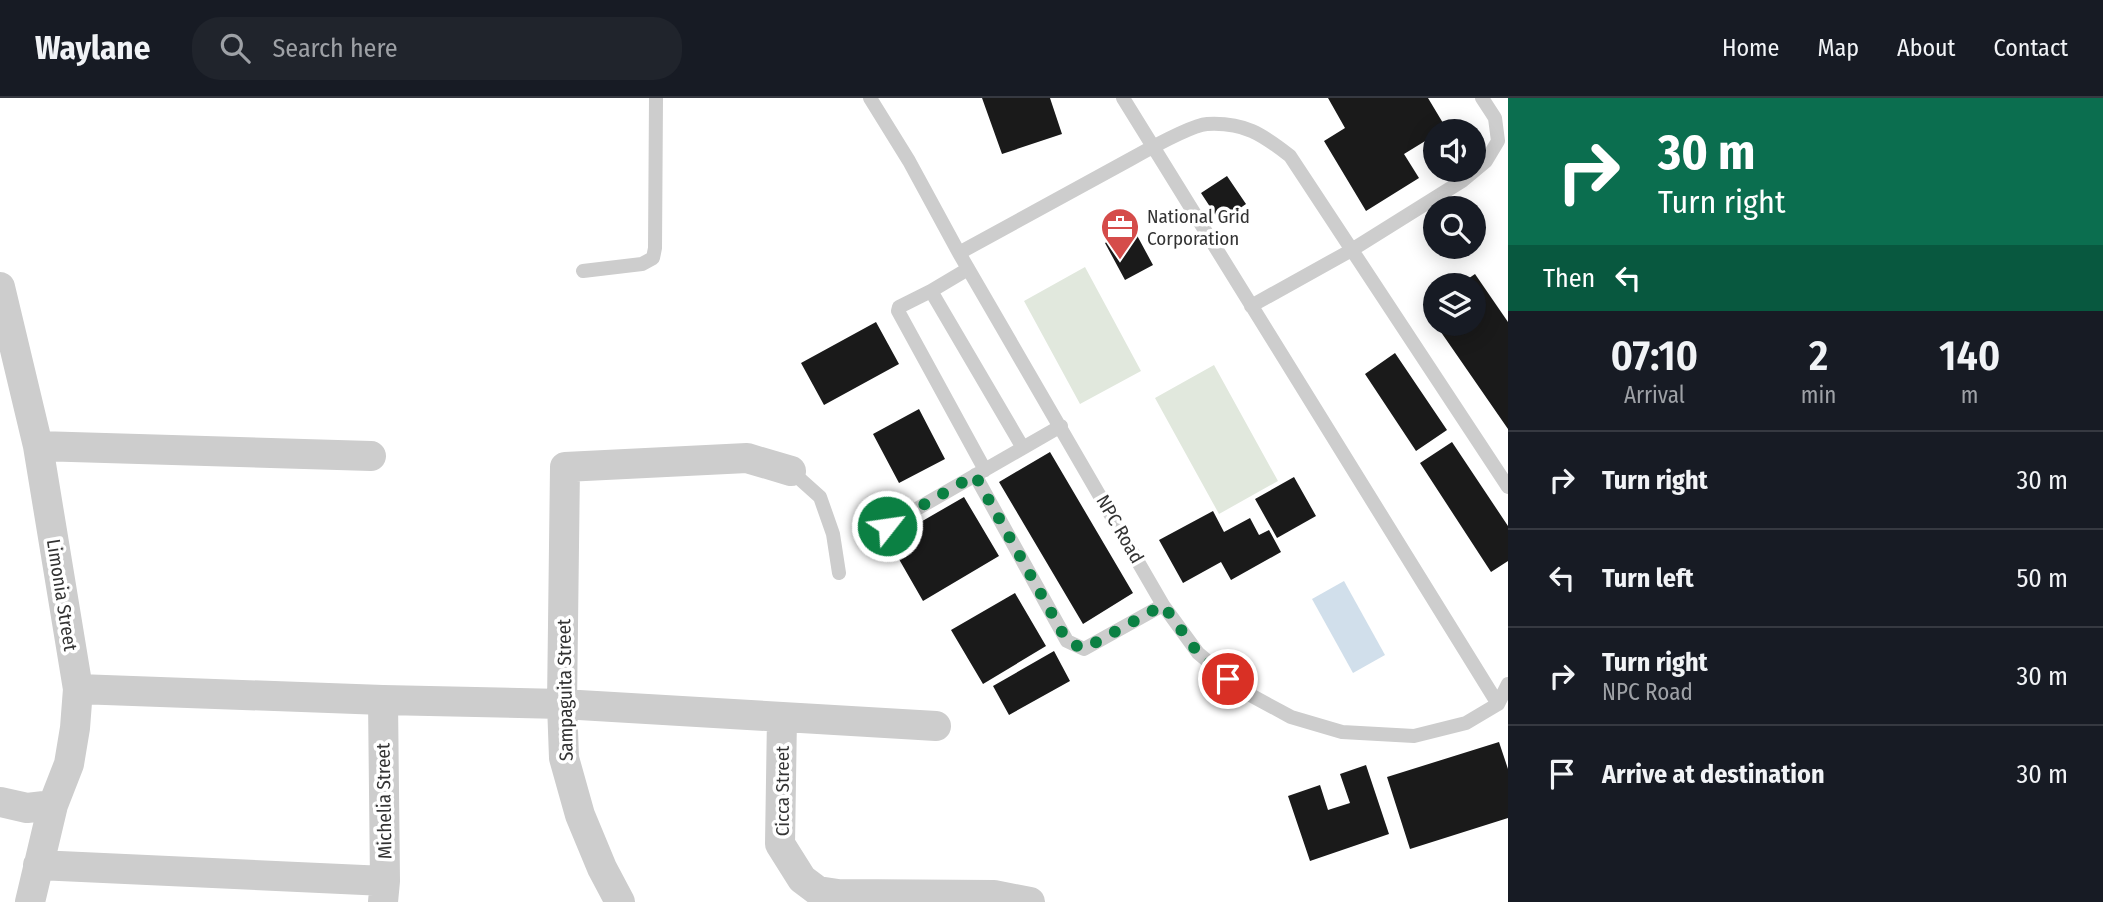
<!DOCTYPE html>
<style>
body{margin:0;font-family:"Fira Sans Condensed",sans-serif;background:#20242c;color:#f1f3f6;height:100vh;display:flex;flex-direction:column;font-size:26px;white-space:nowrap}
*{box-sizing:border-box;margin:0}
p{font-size:23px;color:#9ea1a6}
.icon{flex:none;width:38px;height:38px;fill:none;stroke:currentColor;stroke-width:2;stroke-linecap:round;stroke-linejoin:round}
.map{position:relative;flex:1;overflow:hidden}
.drawer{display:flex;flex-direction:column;background:#171b24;width:595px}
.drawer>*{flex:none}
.hud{background:#0b6e4f;color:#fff;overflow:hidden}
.tools{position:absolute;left:1423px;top:21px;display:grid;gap:14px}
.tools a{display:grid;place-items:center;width:63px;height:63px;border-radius:50%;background:#171b24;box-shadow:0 4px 18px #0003;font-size:35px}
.pin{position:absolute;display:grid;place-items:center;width:60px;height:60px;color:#fff;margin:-30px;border:4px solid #fff;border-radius:50%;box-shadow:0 2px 7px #0007}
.me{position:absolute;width:77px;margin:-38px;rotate:60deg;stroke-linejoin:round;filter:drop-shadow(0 0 5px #0008)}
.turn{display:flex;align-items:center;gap:24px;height:147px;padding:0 35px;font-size:32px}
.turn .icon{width:91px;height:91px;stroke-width:2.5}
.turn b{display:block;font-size:49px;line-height:60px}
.then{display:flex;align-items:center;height:66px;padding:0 35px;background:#0003;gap:14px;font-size:26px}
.eta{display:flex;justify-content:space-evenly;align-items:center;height:119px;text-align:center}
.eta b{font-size:42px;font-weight:600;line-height:49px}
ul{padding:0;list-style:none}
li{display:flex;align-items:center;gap:21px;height:98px;padding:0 35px;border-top:2px solid #363941}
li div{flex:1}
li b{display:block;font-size:26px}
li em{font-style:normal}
header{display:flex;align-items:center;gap:42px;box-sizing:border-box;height:98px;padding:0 35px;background:#171b24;border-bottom:2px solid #363941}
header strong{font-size:33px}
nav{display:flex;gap:38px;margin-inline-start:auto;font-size:24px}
.search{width:490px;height:63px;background:#20242c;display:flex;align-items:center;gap:18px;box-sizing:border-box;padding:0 24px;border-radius:28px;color:#9ea1a6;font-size:26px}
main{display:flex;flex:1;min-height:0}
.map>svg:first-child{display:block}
.green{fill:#e1e8dd}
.water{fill:#d1dfeb}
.building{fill:#1a1a1a}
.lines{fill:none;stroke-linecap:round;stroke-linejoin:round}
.lane{stroke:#cdcdcd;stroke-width:14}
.street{stroke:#cdcdcd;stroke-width:30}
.route{stroke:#0b8043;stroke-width:12;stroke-dasharray:0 21.6}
.labels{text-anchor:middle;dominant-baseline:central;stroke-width:7;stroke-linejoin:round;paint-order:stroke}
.poi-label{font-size:19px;fill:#333;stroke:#fff;text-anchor:start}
.street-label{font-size:19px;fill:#333;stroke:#fff}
</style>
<header>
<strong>Waylane</strong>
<div class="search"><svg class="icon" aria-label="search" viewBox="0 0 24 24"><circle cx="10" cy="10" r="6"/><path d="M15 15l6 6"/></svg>Search here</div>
<nav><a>Home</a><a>Map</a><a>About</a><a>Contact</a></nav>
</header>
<main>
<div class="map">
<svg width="1508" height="804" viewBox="0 0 1508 804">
<rect width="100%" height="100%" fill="#fff"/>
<path class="green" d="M1085,169L1141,273L1080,306L1024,203Z
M1214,267L1278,383L1219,416L1155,300Z"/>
<path class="water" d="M1344,483L1385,557L1353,575L1312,501Z"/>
<path class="building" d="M982,0H1050L1062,36L1002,56Z
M1328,0H1428L1446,30L1441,33H1435V37L1404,56L1419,80L1366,113L1324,43L1345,30Z
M1227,78L1246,106L1220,124L1201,95Z
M1133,130L1153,167L1125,182L1105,145Z
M1475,176L1508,224V331L1425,211L1435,204V226H1474V187H1459Z
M876,224L899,266L824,307L801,265Z
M1395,255L1447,332L1416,353L1365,276Z
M919,311L945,361L899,385L873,336Z
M1452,344L1508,428V463L1491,474L1420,365Z
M1050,354L1133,495L1083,526L999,384Z
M1294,379L1316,418L1277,440L1255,401Z
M964,399L999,458L923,503L896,456L920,442L912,429Z
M1213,413L1224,434L1250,420L1259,437L1269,432L1281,454L1231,482L1221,464L1183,485L1159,442Z
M1015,495L1046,548L983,586L951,532Z
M1054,553L1070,583L1009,617L993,588Z
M1499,644L1508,671V720L1410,751L1387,679Z
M1366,667L1389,736L1310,763L1288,698L1320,687L1328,712L1350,705L1340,676Z"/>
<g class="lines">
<path class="lane" d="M870,0L909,63L959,155L1163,507L1198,555L1243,593L1291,619L1342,634L1414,638L1466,625L1498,606L1508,586
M1123,0L1498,606
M959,155C1016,124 1073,93 1129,62C1145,53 1192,27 1207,26C1244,24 1262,36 1290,58L1508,389
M968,171L931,193L1023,350
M583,173L642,166L653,160L655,150L656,0
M931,193L899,209L898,213L985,372
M1251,208L1350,153L1462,83L1486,63L1498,43L1495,20L1482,0
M791,373L820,399L833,436L839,475
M975,377L1067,543L1084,551L1163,507
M887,428L1061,328"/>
<path class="street" d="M0,189L38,348L78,591L75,630L69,666L53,707L30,804
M38,348L371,358
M78,591L383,602L562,606L936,628
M782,619L780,746L802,781L818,793L838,796L994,797L1030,804
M0,704L27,710L53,707
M38,767L385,783
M383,804L385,783L383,602
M620,804L602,770L580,717L564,660L562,606L565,369L747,360L791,373"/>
</g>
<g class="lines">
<path class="route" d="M887,428L975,377L1067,543L1084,551L1163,507L1198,555L1228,581"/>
</g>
<defs>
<symbol id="office-pin" viewBox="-11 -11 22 30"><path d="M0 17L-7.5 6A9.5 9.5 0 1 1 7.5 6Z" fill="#d54c4a" stroke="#fff"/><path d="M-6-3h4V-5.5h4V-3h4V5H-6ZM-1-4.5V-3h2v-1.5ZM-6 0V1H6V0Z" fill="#fff"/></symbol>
</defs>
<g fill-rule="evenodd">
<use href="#office-pin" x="1098" y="107" width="44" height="60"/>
</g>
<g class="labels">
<g class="poi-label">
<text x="1147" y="118">National Grid<tspan x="1147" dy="22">Corporation</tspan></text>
</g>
<g class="street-label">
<text transform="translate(1120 431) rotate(60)">NPC Road</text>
<text transform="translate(62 497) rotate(81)">Limonia Street</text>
<text transform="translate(565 592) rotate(-91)">Sampaguita Street</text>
<text transform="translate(782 693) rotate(-90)">Cicca Street</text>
<text transform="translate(384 703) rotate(-91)">Michelia Street</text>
</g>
</g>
</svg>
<div class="tools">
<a><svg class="icon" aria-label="sound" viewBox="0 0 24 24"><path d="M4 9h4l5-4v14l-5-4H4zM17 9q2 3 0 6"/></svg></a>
<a><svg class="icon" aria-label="search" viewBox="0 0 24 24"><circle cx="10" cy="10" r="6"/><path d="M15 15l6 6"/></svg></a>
<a><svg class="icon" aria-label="layers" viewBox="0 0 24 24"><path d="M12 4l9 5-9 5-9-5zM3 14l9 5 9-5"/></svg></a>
</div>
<div class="pin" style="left:1228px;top:581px;background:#d93025"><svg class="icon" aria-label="arrive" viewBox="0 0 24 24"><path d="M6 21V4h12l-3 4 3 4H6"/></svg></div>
<svg class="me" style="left:887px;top:428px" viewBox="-20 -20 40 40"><circle r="17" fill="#0b8043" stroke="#fff" stroke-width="3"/><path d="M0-11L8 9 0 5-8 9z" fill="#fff"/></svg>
</div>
<section class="drawer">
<div class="hud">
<div class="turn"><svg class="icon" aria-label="right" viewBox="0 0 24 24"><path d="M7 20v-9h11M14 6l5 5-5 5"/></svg><div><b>30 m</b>Turn right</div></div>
<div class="then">Then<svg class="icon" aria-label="left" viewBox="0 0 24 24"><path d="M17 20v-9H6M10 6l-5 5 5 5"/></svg></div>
</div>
<div class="eta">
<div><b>07:10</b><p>Arrival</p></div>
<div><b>2</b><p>min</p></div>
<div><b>140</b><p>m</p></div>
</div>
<ul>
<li><svg class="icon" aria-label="right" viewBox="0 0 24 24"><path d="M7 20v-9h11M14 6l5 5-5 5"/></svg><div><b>Turn right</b></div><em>30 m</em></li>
<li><svg class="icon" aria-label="left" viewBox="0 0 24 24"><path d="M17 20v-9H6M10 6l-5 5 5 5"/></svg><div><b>Turn left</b></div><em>50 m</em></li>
<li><svg class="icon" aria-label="right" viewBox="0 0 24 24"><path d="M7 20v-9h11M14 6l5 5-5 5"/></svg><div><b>Turn right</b><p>NPC Road</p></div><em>30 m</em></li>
<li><svg class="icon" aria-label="arrive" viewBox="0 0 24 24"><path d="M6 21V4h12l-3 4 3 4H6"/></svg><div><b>Arrive at destination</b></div><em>30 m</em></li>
</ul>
</section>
</main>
